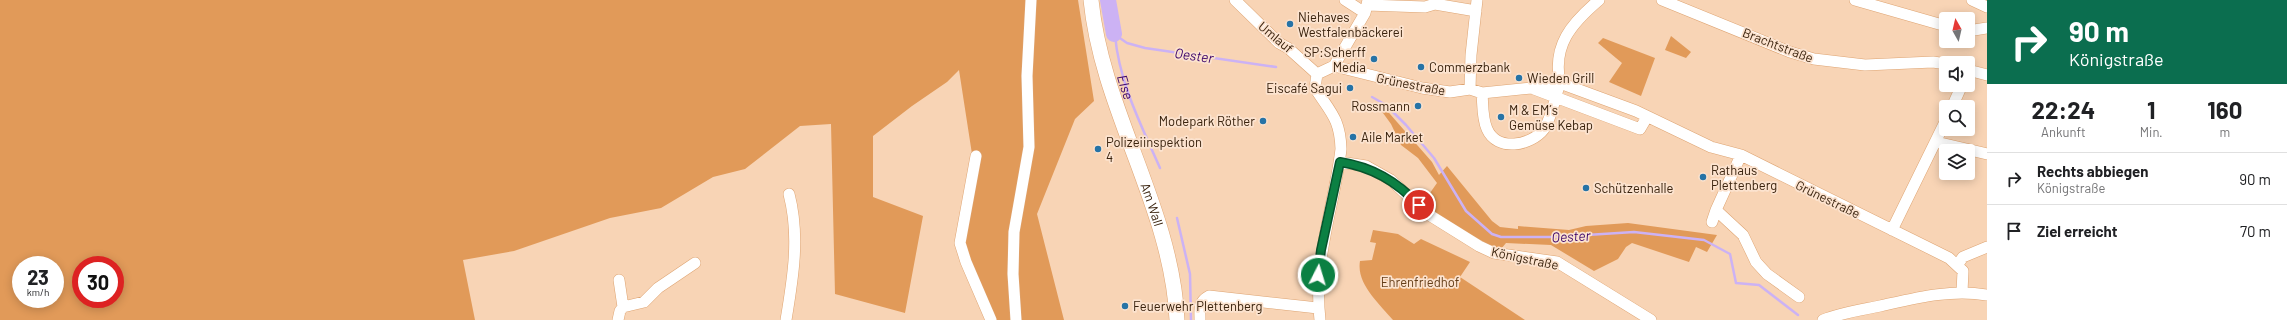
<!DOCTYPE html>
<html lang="de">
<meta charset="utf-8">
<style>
body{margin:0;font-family:Barlow,sans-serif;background:#f6f6f6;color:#202124;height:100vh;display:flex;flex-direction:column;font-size:15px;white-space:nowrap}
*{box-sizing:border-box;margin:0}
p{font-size:13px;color:#757577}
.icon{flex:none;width:22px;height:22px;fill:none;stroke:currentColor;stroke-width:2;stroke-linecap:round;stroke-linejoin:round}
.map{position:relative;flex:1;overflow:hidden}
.details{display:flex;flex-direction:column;background:#fff;width:300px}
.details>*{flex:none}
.top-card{background:#0b6e4f;color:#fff;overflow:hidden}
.needle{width:26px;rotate:352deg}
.controls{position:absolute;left:1939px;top:12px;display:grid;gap:8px}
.controls a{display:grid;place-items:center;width:36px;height:36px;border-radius:4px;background:#fff;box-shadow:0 2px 10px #0003;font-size:20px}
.speed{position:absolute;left:12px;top:256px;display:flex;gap:8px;font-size:20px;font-weight:700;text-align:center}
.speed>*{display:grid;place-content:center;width:52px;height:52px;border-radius:50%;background:#fff;box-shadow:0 2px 10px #0003;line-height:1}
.speed small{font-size:10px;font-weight:400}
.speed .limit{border:6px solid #d22;background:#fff;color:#111}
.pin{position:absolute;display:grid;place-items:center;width:34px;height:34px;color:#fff;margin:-17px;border:2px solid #fff;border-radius:50%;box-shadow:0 1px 4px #0007}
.me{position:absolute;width:44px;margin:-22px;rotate:5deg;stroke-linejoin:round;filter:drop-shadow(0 0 3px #0008)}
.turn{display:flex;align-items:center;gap:14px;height:84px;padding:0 16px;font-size:18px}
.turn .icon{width:52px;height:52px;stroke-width:2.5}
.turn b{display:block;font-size:28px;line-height:34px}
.eta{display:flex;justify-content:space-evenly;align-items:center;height:68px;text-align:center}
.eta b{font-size:24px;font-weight:700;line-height:28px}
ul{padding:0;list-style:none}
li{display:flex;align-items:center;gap:12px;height:52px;padding:0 16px;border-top:1px solid #e0e0e0}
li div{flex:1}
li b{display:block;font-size:15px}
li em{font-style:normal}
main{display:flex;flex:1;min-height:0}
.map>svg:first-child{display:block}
.green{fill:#e19a59;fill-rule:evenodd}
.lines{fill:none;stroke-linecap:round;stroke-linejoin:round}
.stream{stroke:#ccb2f4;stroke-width:2.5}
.river{stroke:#ccb2f4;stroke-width:16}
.minor-casing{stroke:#dea472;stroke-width:12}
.major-casing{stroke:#dea472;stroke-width:16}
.minor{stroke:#fff;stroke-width:11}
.major{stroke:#fff;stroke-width:15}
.route-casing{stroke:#07532c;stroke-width:10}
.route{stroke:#0b8043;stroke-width:7}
.poi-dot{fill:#2673a6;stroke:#fce3cf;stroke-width:1.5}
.labels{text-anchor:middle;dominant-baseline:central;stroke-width:3.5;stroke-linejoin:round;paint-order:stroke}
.poi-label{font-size:13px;fill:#39220d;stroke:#fce3cf;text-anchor:start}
.street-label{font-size:13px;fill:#39220d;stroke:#fce3cf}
.park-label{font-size:13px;fill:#653e18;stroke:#fce3cf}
.water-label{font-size:14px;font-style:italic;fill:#3e076b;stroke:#fce3cf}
</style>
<main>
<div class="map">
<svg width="1987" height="320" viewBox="0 0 1987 320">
<rect width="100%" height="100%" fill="#f8d4b5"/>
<path class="green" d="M0,0H1078L1094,101L1075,119L1037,214L1064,320H991L960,243L974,167L959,70L947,82L912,106L873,136V197L923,216L905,313L835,294L831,124L800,126L745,169L713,177L661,208L610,218L514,251L463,260L475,320H0ZM21,265H55V299H21ZM81,265H115V299H81Z
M1671,36L1691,52L1686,58L1665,50Z
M1603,38L1655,58L1641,96L1609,82L1622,63L1598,43Z
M1375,102L1383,106L1432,162L1439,175L1447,166L1492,221L1500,227L1518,229V226L1569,230L1586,226L1628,223L1717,235L1707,252L1696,247L1689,262L1632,243L1626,247L1618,259L1594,271L1551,245L1506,243L1501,249L1491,246L1425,209V200L1437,183L1418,158L1401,145L1391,124Z
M1373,230L1398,234L1414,244L1421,239L1470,262L1460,277L1525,320H1393C1380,304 1356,284 1360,261L1372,260L1376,243L1370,242Z"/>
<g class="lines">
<g class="stream">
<path d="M1114,34L1127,43L1145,48L1276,67"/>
<path id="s1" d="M1115,35C1119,82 1141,125 1160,168"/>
<path d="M1372,97L1386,105L1406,125L1434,158L1466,211L1492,234L1501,237H1555L1634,232L1704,240L1730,254L1736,283L1759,285L1798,315"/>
<path d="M1177,218L1190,274L1191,320"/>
</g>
<path class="river" d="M1108,0L1114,34"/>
<defs>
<path id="minor" d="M1235,0L1279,43L1288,48L1317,74
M1345,0L1365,13
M1662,0L1790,52L1814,59L1865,65L1933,62L1946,64
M1855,0L1946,26
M1972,0L1987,7
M1367,5L1425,7L1435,4L1476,11
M1968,31L1987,28
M1334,66L1365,13L1368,0
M1968,70L1987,75
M1317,74L1334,66L1422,88L1450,92L1470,89L1482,93L1531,88L1560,83L1636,111L1711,147L1741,155L1949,258L1963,271L1962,292
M1317,74L1315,88C1330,112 1340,118 1341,149C1334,208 1313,259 1320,320
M1560,83C1552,45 1572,23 1599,0
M1470,89L1471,55L1477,0
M1534,89L1640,129L1647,117
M1482,93C1483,104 1482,118 1487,129C1497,152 1531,146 1544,129C1552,117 1555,97 1560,83
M1952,107L1962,85
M1936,142L1987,154
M1741,155L1716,210L1743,235L1756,262L1767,274L1799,297
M976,156L960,243L966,262L991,320
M1340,162L1366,166L1391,180L1426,213L1479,246L1494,253L1557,262L1651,320
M1712,222L1716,210
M1892,230L1946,120
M1958,264L1963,257L1987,247
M619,280L623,307
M618,320L620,311L623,307L644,302L658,288L695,263
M786,320C793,278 800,236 789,194
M1016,320L1013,274L1014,232L1029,147L1027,76L1031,0
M1200,320C1200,309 1198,302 1209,296L1318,308
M1823,320C1841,313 1861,310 1880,306C1916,298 1950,289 1987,295"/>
<g id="major">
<path id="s2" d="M1091,0C1102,111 1172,208 1177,320"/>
</g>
</defs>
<use href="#minor" class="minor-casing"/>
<use href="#major" class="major-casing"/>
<use href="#minor" class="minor"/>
<use href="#major" class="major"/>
</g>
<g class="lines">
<defs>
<path id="route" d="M1318,275L1321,250L1340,162C1372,167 1396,181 1419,205"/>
</defs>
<use href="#route" class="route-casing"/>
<use href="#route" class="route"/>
</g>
<g class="poi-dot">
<circle cx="1290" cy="24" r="4"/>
<circle cx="1374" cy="59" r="4"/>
<circle cx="1421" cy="67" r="4"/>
<circle cx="1519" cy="78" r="4"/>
<circle cx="1350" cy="88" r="4"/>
<circle cx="1418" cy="106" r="4"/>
<circle cx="1501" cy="117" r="4"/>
<circle cx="1263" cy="121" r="4"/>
<circle cx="1353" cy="137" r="4"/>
<circle cx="1098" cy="149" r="4"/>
<circle cx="1703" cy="177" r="4"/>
<circle cx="1586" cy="188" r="4"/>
<circle cx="1125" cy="306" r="4"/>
</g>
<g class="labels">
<g class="poi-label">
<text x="1298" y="17">Niehaves<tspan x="1298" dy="15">Westfalenbäckerei</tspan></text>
<text x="1366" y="52" text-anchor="end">SP:Scherff<tspan x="1366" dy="15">Media</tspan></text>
<text x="1429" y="67">Commerzbank</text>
<text x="1527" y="78">Wieden Grill</text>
<text x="1342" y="88" text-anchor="end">Eiscafé Sagui</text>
<text x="1410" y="106" text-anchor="end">Rossmann</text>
<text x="1509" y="110">M &amp; EM´s<tspan x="1509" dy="15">Gemüse Kebap</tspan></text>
<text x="1255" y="121" text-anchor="end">Modepark Röther</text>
<text x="1361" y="137">Aile Market</text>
<text x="1106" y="142">Polizeiinspektion<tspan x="1106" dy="15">4</tspan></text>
<text x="1711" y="170">Rathaus<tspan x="1711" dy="15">Plettenberg</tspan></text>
<text x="1594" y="188">Schützenhalle</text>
<text x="1133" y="306">Feuerwehr Plettenberg</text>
</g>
<g class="street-label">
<text transform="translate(1276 37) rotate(40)">Umlauf</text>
<text transform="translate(1778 45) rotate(21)">Brachtstraße</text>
<text transform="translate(1411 84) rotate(11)">Grünestraße</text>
<text transform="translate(1828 199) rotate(26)">Grünestraße</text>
<text stroke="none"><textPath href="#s2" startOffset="214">Am Wall</textPath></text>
<text transform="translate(1525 258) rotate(12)">Königstraße</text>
</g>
<g class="park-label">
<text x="1420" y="282">Ehrenfriedhof</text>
</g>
<g class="water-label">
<text transform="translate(1194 55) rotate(8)">Oester</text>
<text stroke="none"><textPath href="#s1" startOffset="53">Else</textPath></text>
<text transform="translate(1571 236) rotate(-3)">Oester</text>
</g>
</g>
</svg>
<div class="controls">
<a><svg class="needle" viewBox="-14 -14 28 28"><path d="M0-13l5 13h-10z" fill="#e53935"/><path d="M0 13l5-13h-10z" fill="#757577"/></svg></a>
<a><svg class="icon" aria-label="sound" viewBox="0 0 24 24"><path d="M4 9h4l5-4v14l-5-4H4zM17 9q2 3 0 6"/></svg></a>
<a><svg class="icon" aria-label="search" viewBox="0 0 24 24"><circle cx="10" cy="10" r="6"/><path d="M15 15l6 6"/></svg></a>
<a><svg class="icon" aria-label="layers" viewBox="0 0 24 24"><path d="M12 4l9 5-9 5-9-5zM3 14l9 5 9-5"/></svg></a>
</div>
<div class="speed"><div>23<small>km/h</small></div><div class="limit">30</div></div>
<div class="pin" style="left:1419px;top:205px;background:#d93025"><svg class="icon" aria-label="arrive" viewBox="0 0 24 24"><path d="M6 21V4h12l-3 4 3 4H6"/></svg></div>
<svg class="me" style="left:1318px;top:275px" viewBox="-20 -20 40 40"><circle r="17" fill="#0b8043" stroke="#fff" stroke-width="3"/><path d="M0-11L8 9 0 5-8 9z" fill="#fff"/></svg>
</div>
<section class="details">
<div class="top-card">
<div class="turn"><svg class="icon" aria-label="right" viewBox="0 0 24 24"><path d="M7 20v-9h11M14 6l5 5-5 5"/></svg><div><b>90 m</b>Königstraße</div></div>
</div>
<div class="eta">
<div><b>22:24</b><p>Ankunft</p></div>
<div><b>1</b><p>Min.</p></div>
<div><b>160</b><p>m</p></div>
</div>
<ul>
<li><svg class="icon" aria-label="right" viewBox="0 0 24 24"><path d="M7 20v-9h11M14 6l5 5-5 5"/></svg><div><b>Rechts abbiegen</b><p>Königstraße</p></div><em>90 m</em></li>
<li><svg class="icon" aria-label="arrive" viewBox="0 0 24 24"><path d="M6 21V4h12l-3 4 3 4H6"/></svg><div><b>Ziel erreicht</b></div><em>70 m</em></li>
</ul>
</section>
</main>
